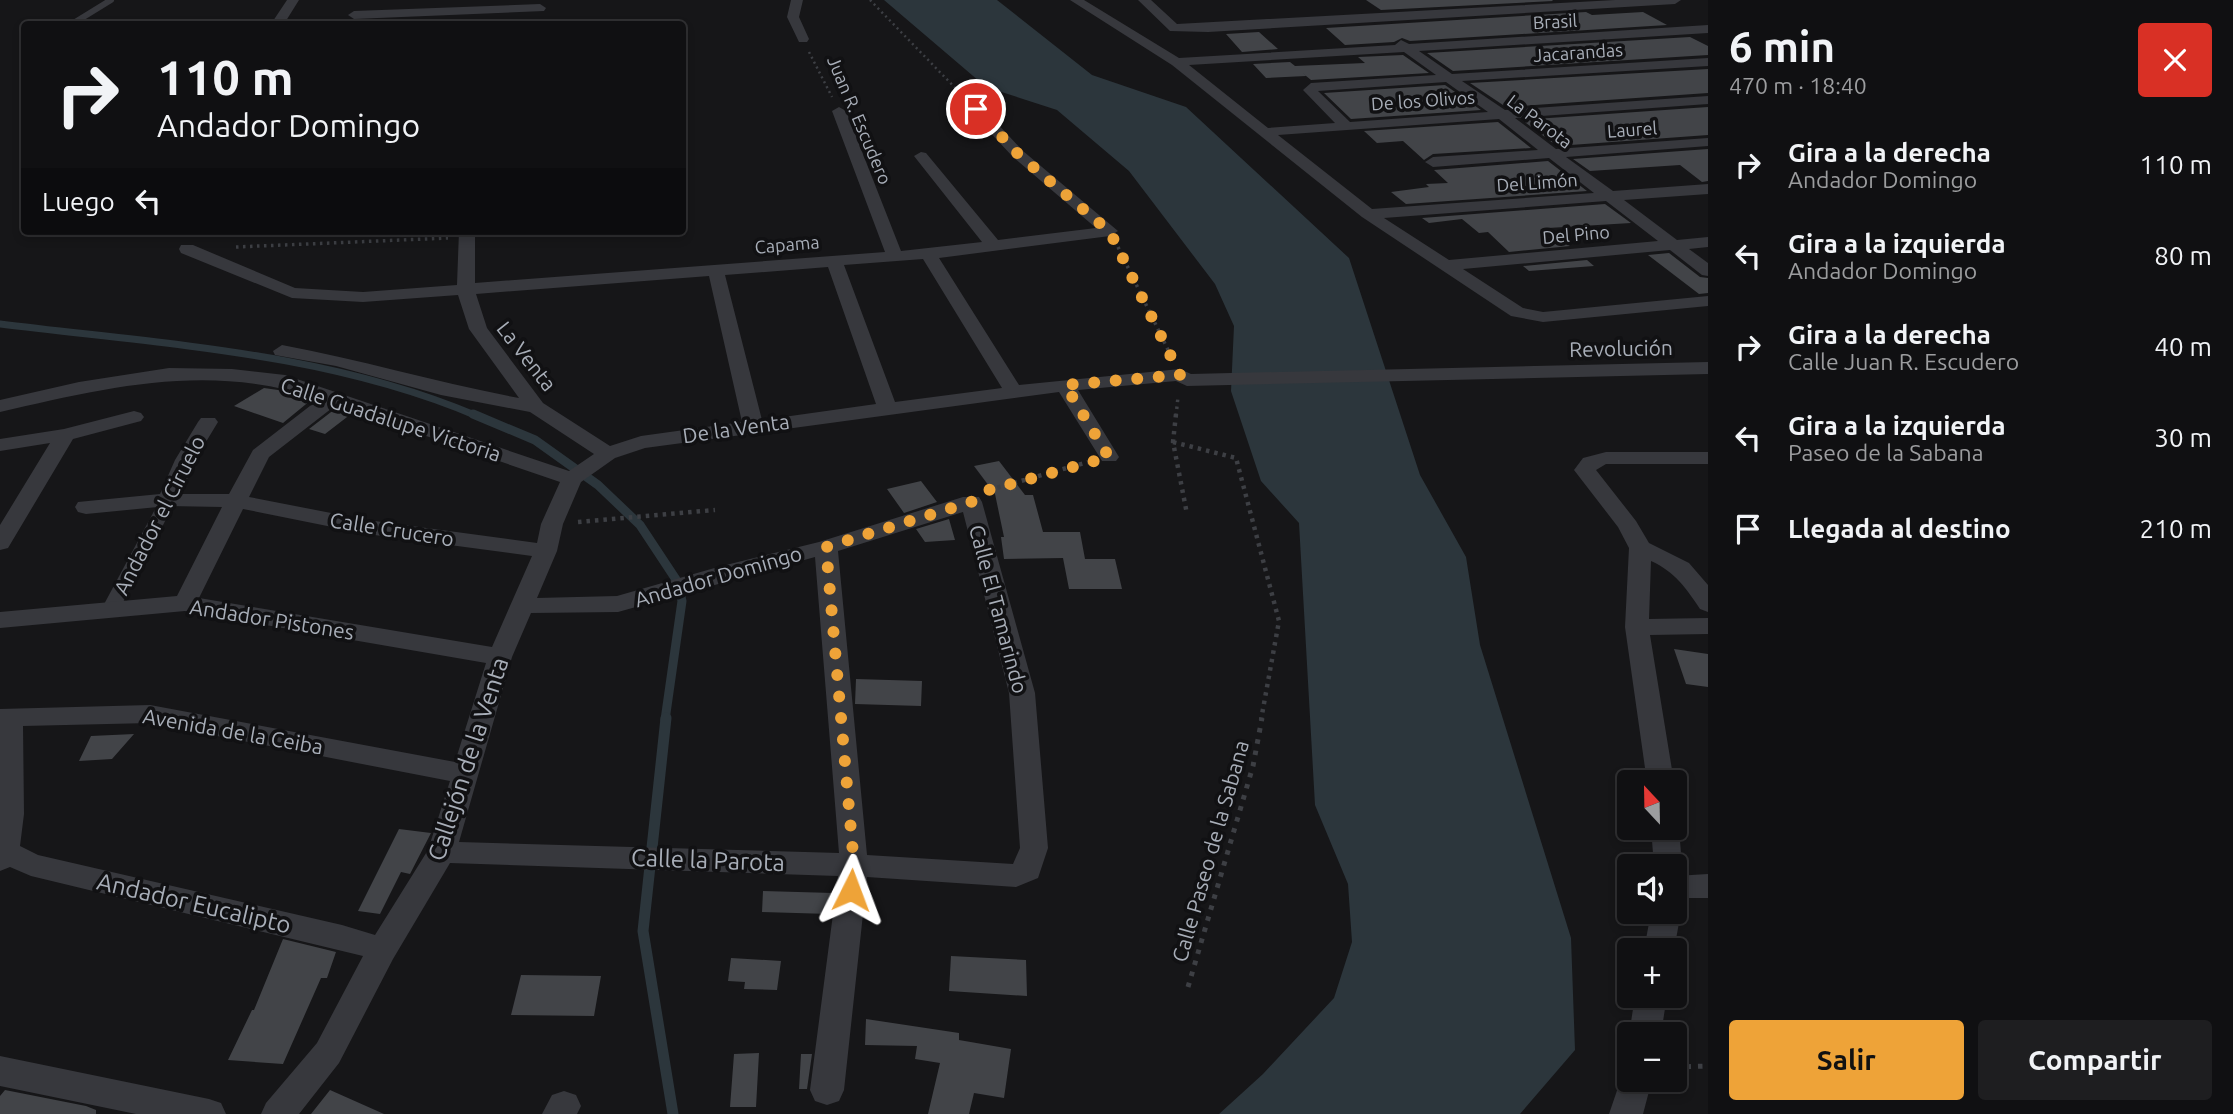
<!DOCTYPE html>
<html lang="es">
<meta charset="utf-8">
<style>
body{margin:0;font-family:Ubuntu,sans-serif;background:#1e1e20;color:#f1f3f6;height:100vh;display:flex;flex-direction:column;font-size:26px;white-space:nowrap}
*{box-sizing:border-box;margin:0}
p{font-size:23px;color:#9c9d9f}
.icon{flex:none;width:38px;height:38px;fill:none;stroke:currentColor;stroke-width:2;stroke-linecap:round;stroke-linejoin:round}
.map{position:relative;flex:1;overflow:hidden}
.panel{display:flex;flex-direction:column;background:#101012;width:525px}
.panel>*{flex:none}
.banner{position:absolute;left:21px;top:21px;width:665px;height:214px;border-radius:7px;box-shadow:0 4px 10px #0003,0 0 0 2px #303032;background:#101012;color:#f1f3f6;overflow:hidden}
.needle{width:46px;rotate:338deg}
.controls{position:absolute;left:1617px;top:770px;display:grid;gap:14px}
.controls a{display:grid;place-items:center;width:70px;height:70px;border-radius:7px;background:#101012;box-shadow:0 4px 10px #0003,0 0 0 2px #303032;font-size:35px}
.pin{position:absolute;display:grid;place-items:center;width:60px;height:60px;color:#fff;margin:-30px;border:4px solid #fff;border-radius:50%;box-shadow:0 2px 7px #0007}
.me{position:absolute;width:77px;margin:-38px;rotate:3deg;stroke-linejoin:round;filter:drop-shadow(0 0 5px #0008)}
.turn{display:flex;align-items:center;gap:24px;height:147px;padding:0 21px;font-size:32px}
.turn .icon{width:91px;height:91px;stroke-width:2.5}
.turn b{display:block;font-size:49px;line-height:60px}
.then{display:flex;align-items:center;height:66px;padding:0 21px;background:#0003;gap:14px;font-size:26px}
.round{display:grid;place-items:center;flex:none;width:74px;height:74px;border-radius:7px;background:#1e1e20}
.summary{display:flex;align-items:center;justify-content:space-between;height:119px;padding:0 21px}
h1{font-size:42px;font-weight:700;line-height:52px}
.action{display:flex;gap:14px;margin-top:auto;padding:14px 21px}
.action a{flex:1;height:80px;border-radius:7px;background:#eea338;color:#111;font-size:28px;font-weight:700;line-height:80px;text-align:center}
.action a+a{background:#1e1e20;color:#f1f3f6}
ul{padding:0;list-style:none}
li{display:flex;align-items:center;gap:21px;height:91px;padding:0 21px}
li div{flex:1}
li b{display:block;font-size:26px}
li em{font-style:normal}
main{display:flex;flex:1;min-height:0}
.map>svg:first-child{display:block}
.water{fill:#2c363c}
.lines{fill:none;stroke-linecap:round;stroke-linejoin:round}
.stream-far2{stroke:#2c363c;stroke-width:7}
.stream-far1{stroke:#2c363c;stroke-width:9}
.stream{stroke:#2c363c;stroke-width:11}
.building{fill:#424448}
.path-far3{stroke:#3d3f44;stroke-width:2.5;stroke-dasharray:2 3.5;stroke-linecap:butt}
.path-far2{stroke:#3d3f44;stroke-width:3.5;stroke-dasharray:2.5 4.5;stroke-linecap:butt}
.path-far1{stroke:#3d3f44;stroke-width:4.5;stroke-dasharray:3.5 5;stroke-linecap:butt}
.path{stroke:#3d3f44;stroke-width:5;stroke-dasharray:4.5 7;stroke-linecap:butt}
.service{stroke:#37383d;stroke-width:6}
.pedestrian{fill:#37383d;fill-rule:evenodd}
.minor{fill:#37383d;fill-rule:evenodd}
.route{stroke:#eea338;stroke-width:12;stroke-dasharray:0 21.6}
.labels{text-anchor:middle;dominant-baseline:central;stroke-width:7;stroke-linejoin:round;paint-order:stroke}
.far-street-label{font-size:18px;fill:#a8aeb8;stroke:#111113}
.street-label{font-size:21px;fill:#a8aeb8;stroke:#111113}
.near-street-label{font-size:24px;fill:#a8aeb8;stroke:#111113}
</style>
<main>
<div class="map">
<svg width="1708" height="1114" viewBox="0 0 1708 1114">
<rect width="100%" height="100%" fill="#161618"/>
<path class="water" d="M884,0H997L1092,75L1186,107L1349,258L1420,475L1466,557L1480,645L1571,938L1575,1050L1520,1114H1219L1263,1074L1334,998L1352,942L1348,884L1315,805L1299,523L1261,481L1231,391L1234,326L1215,284L1129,171L1057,110L986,87Z"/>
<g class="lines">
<path class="stream-far2" d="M0,324C160,344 327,352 477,416"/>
<path class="stream-far1" d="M473,414L535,440L598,485L640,525L677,581L682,601L665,720"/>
<path class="stream" d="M666,718L643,931L673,1114"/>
</g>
<path class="building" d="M1366,0H1552L1553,1L1381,10Z
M1586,12L1592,15L1643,12L1667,25L1410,41L1402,38L1394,42L1345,45L1326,28Z
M1259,32L1278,49L1242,52L1226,34Z
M1690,37L1708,46V55L1453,71L1427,53Z
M1403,55L1429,73L1311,80L1300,71L1306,76L1266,78L1253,64L1290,62L1295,66L1365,63L1358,57Z
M1708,69V93L1506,107L1470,83Z
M1445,85L1481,110L1351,119L1324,93Z
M1708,107V135L1557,146L1522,120Z
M1498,122L1531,148L1433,154L1424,160L1403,141L1377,143L1364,131Z
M1708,149V181L1702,182L1680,165L1590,171L1573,159Z
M1548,161L1587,191L1406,204L1391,192L1429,187L1426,184L1448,183L1434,170Z
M1605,204L1631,223L1548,228L1570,246L1509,252L1488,232L1479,233L1462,219L1429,223L1422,218Z
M1669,253L1700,277L1708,278V293L1699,294L1648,255Z
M1587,260L1594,266L1529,271L1523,266Z
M264,388L278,390L311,400L283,423L234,406Z
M335,409L351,414L325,434L309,429Z
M999,461L1025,495H1033L1043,532H1080L1085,559H1115L1122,589H1069L1063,558L1004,559L1001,537H1004L995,494L974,466Z
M921,481L937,502L904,513L887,489Z
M949,519L955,540L925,542L916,529Z
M1674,649L1708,654V687L1686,684Z
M856,679L922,681L921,706L855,704Z
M134,734L112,759L79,761L91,736Z
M399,829L431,833L410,874L401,872L380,914L358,911Z
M763,891L833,893L830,914L762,912Z
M283,939L336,952L327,978H321L283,1064L228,1060L252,1010H254Z
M951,956L1026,960L1027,996L949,991Z
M731,958L781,961L777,990L744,989L745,982L728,981Z
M521,975L601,976L594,1016L511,1015Z
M866,1019L959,1033V1040L1011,1049L1004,1098L974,1093L969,1114H928L940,1063L915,1059L917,1046L865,1045Z
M759,1053L756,1107H730L734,1054Z
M801,1054H812L807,1089H799Z
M5,1090L86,1106L96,1110V1114H0V1096Z
M330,1090L384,1114H311Z"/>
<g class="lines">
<path class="path-far3" d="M870,0L965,98
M809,52L832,97"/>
<path class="path-far2" d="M236,247L448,238
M1118,247L1171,356
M1176,416L1178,397"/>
<path class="path-far1" d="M1176,414L1173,442L1187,514
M1173,442L1236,458L1279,621L1261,720
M989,490L1088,462
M578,522L715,510"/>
<path class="path" d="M1188,987L1253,766L1262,718
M1675,1067L1708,1066"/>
<path class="service" d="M72,24L111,0"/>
<path class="pedestrian" d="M168,495L176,500L120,608L117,612H105L102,608L160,500Z"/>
<path class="minor" d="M287,0H299L284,24H271Z
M791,0H803L799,17L809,39L807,42H799L787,17Z
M1070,0H1084L1179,58L1395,45L1401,40L1409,44L1708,25V33L1419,51L1452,74L1708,58V66L1462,81L1505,110L1708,96V104L1515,118L1556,149L1708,138V146L1566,157L1613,191L1708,184V194L1624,200L1677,240L1708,237V247L1689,249L1708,263V276L1702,275L1670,250L1463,269L1523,308L1543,312L1708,296V306L1543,322L1511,316L1362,217L1172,65ZM1404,52L1436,75L1311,83L1303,90L1335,123L1268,128L1189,65ZM1446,82L1488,112L1350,122L1318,91ZM1499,119L1538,150L1433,157L1425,162L1433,167L1549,158L1594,193L1372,209L1278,135ZM1606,201L1658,241L1449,260L1384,218Z
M1138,0H1151L1177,24L1615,0H1681L1675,4L1208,32L1170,31Z
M540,4L546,8L544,11L354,19L348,15L354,11Z
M976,105L981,106L1023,151L1118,231L1110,236L939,258L1019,385L1180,369L1191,374L1708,362V374L1187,386L1176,381L1078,390L1119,457L1116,461H1102L1059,392L645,448L615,458L581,482L563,524L557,551L537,598L617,596L718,567L819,542L963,497H979L982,502L1035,693L1048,848L1038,878L1016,887L867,877L844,1090L839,1101L827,1105L815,1101L810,1090L838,876L450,863L393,959L339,1063L299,1114H261L266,1103L317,1043L363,956L31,876L10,867L0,871V709L150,705L455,762L486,663L185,611L0,628V612L177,596L222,507L168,506L86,514L78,512L75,507L78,502L160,494L175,460L198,422L201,418H215L218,422L195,460L181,494H229L253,450L319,399C210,362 109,387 0,412V400L79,382L169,368L232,369L285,375L569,471L594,454L530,412L441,395L336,366L275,355L273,351L282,345C362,360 439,383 519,398L469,329L458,295L363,302L292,298L181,253L179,249L181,245H193L295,288L363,292L457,285L459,231H475V283L885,252L832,111L839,107L846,111L901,251L982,242L914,156L921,152L926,153L998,240L1096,228L1013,157L971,112L969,109ZM923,259L1002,388L895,402L844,265ZM828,267L876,404L762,420L725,275ZM709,276L742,422L641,436L610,446L543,403L487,328L476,294ZM336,405L560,482L541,524L537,543L367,520L249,497L269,457ZM243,509L367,534L532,556L492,647L199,598ZM963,512L1009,693L1020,848L1013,864L867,855L838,551ZM815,557L839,853L459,842L512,657L531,613L618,612ZM150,723L450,781L428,850L375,935L342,925L38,855L20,846L24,814L23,726Z
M134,411L141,413L144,417L141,421L73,439L11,543L8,548L0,550V525L50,443L0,451V439L64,429Z
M1606,452H1708V464H1606L1596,470L1636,521L1649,543L1689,563L1708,585V612L1700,609C1686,588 1675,572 1651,561L1649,619L1708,618V634L1650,635L1674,782H1647L1625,627L1629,548L1618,527L1574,470L1583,458Z
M1675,820L1679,828L1682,866L1675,875V866H1654L1651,828H1675Z
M1708,874V898H1675V876Z
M1675,903L1681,912L1674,950H1644L1651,912H1675Z
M1635,996H1667L1661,1034L1629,1035Z
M0,1056L209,1099L221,1103L226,1114H136L0,1086Z
M1629,1068V1080H1652L1643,1114H1609L1624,1070Z
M564,1091L576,1095L581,1106L577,1114H542L552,1095Z"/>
</g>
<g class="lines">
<path class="route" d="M851,890L854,865L826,547L971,502L989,490L1109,457L1065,385L1180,375L1110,232L1018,154L976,109"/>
</g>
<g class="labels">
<g class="far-street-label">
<text transform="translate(1555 21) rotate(-3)">Brasil</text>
<text transform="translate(1578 52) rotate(-4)">Jacarandas</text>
<text transform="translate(1423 100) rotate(-4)">De los Olivos</text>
<text transform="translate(860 120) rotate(67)">Juan R. Escudero</text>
<text transform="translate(1540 121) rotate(37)">La Parota</text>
<text transform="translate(1632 129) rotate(-4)">Laurel</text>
<text transform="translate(1537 182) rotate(-4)">Del Limón</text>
<text transform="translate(1576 234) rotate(-5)">Del Pino</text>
<text transform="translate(787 244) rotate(-5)">Capama</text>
</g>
<g class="street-label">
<text transform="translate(1621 348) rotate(-1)">Revolución</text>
<text transform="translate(527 356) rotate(52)">La Venta</text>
<text transform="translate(391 419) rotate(18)">Calle Guadalupe Victoria</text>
<text transform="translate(736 428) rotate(-8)">De la Venta</text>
<text transform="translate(159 515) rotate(-63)">Andador el Ciruelo</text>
<text transform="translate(392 529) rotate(9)">Calle Crucero</text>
<text transform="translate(718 576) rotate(-16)">Andador Domingo</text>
<text transform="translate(999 609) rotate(75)">Calle El Tamarindo</text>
<text transform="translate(272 619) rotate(9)">Andador Pistones</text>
<text transform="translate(233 731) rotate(10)">Avenida de la Ceiba</text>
<text transform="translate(1210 851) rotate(-74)">Calle Paseo de la Sabana</text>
</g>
<g class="near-street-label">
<text transform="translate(468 759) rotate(-72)">Callejón de la Venta</text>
<text transform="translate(708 860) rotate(2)">Calle la Parota</text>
<text transform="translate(194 903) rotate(13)">Andador Eucalipto</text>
</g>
</g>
</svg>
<div class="controls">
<a><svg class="needle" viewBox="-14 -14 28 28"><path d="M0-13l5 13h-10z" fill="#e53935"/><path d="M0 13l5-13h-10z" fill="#9c9d9f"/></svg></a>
<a><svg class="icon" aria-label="sound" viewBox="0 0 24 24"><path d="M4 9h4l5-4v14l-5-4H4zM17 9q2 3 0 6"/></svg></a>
<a>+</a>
<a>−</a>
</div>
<div class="pin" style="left:976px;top:109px;background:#d93025"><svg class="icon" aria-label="arrive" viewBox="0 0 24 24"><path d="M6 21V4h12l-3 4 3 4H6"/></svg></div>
<svg class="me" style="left:851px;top:890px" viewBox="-20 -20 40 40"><path d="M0-17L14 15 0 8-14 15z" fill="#eea338" stroke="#fff" stroke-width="4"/></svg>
<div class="banner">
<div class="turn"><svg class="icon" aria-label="right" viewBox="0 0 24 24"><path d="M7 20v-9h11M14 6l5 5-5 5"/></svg><div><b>110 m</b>Andador Domingo</div></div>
<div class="then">Luego<svg class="icon" aria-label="left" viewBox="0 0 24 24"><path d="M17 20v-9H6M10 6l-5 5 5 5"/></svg></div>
</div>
</div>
<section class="panel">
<div class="summary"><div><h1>6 min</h1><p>470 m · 18:40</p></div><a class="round" style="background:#d93025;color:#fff"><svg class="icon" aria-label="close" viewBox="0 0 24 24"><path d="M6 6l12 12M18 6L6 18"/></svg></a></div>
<ul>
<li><svg class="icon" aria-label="right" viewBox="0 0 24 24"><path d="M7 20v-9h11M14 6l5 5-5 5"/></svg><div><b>Gira a la derecha</b><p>Andador Domingo</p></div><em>110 m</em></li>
<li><svg class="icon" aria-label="left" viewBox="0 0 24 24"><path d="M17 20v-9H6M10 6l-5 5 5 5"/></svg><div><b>Gira a la izquierda</b><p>Andador Domingo</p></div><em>80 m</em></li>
<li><svg class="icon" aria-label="right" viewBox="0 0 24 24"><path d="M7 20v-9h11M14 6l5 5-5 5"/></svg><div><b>Gira a la derecha</b><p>Calle Juan R. Escudero</p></div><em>40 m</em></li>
<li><svg class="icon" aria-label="left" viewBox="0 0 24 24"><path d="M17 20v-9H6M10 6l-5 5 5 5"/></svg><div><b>Gira a la izquierda</b><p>Paseo de la Sabana</p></div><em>30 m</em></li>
<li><svg class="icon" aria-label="arrive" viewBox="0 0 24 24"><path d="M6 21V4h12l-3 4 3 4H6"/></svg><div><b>Llegada al destino</b></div><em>210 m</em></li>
</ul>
<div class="action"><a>Salir</a><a>Compartir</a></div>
</section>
</main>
